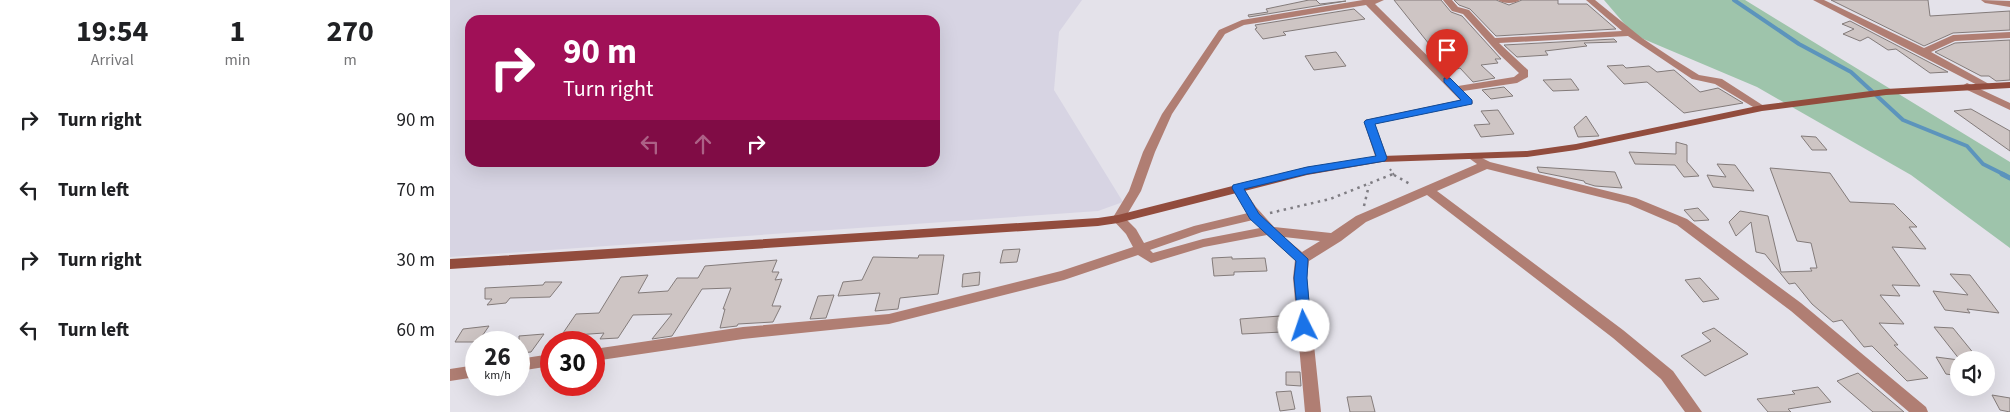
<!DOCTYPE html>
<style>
body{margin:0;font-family:"Source Sans 3",sans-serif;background:#f6f6f6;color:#202124;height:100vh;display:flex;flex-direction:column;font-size:19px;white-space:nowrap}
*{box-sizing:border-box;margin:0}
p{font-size:16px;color:#757577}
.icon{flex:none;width:28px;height:28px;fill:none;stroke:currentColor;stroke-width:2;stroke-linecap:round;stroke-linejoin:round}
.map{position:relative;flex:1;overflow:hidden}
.details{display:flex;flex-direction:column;background:#fff;width:450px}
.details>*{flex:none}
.banner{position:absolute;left:15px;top:15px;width:475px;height:152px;border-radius:15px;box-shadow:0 5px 20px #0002;background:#a01057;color:#fff;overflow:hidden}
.controls{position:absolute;left:1500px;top:351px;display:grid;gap:10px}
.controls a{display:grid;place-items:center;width:45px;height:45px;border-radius:50%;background:#fff;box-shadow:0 5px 20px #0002;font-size:25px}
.speed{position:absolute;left:15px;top:331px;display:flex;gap:10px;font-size:25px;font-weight:700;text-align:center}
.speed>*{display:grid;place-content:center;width:65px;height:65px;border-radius:50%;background:#fff;box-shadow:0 5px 20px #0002;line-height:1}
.speed small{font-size:12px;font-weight:400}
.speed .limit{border:8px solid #d22;background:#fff;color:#111}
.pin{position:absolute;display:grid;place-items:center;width:42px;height:42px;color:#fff;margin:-51px -21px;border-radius:50% 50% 50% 0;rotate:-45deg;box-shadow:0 0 5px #0007}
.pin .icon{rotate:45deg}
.me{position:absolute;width:55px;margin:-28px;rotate:356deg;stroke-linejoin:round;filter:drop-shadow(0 0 4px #0008)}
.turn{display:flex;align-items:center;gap:18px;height:105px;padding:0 15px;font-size:22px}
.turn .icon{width:65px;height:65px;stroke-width:2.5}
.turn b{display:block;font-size:35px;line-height:42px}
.lanes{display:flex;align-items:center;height:48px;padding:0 15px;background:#0003;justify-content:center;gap:25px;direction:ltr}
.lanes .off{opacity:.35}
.eta{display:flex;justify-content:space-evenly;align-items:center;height:85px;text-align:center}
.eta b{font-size:30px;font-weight:700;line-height:35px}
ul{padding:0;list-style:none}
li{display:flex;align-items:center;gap:15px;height:70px;padding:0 15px}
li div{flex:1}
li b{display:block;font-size:19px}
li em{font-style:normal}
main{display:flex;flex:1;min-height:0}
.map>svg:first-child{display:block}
.built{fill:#d7d4e3;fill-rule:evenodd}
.green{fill:#9ec4ab}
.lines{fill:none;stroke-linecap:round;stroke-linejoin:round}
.stream-far1{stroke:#5c94bc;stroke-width:4}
.stream{stroke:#5c94bc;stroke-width:5}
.building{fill:#cec5c4;stroke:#837b7a}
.path-far1{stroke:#7f7d83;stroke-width:2;stroke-dasharray:2 3;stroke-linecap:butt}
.path{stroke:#7f7d83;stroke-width:2.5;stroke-dasharray:2.5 4.5;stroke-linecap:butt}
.street{fill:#b07e73;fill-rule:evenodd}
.secondary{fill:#924c3d;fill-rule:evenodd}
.route{fill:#1a73e8;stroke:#114b97}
</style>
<main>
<section class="details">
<div class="eta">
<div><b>19:54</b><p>Arrival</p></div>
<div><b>1</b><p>min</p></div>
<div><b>270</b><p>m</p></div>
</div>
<ul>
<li><svg class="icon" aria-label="right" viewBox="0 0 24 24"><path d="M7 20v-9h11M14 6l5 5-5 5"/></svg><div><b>Turn right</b></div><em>90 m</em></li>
<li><svg class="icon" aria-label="left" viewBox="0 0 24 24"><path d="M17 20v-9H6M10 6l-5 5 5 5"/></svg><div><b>Turn left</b></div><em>70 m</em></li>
<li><svg class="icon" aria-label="right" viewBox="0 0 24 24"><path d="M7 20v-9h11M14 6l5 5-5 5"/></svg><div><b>Turn right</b></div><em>30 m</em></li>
<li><svg class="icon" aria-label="left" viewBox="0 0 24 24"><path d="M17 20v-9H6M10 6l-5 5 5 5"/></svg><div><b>Turn left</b></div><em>60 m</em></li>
</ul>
</section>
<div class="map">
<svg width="1560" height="412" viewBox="0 0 1560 412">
<rect width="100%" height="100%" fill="#e4e2ea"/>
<path class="built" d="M0,0H632L609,32L604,90L673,202L648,211L0,257ZM20,20H485V162H20Z"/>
<path class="green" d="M1154,0H1295L1560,162V248L1461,175L1307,87L1184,35Z"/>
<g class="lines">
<path class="stream-far1" d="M1284,0L1349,44L1401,72L1453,120L1517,146L1533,164L1555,175"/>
<path class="stream" d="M1552,174L1560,178"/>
</g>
<path class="building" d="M859,0H866L870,4L896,1L799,17L798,15L818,12L816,9Z
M944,0H991L1001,12L1012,16L1051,59H1045L1048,63L1031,65L1045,78L1023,82L1010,68L1007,69L991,54H987Z
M1004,0H1046L1059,5L1072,0H1108V4H1137L1166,29L1046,36L1020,9L1009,5Z
M1381,0H1478L1480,16L1560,11V30L1503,33L1474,46Z
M904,9L915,19L833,32L836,35L813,39L805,29L807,28L805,25Z
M1400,21L1498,72L1480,73L1446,49L1438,50L1418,37L1410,41L1393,34L1404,29L1392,24Z
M1164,39L1167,42L1134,43L1137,46L1095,51L1098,55L1067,57L1054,45Z
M1560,40V80L1546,81L1539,76H1531L1485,52L1505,43Z
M886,52L896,66L864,70L855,56Z
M1173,65L1176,68L1199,66L1207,72L1224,70L1250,92L1268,88L1293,103L1234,113L1197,82L1174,84L1157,66Z
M1121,79L1129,90L1103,91L1093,80Z
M1054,87L1063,96L1041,99L1032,90Z
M1521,109L1560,131V151L1504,111Z
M1048,110L1064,134L1031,137L1024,125L1040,124L1031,111Z
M1136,116L1149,136L1128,137L1124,127Z
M1351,136L1366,137L1377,150H1362Z
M1226,142L1237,145V162L1249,176L1234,177L1225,165L1185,164L1179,152L1226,154Z
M1267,164L1285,165L1304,191L1263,187L1257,175L1276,177Z
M1087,167L1165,172L1172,188L1145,186L1135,183L1134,181L1089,172Z
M1320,168L1380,173L1400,202L1444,204L1467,227H1459L1476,249L1442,247L1470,286L1442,285L1450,296L1430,295L1454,324L1429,323L1448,345H1444L1478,378L1457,381L1422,346L1414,347L1392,320L1383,322L1362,304L1345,283L1339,284L1315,254L1306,252L1301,222L1286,236L1279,222L1290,211L1318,216L1331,272L1362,271L1360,268H1367L1361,243L1347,241Z
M1248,208L1259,220L1244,221L1234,210Z
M570,249L567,262L550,263L553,250Z
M469,255H494L488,294L450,298L448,309L425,311L430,293L388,296L393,282L412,280L423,257L468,258Z
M782,257V259L815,258L817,271L784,272V275L764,276L762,258Z
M327,260L322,272H329L325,280L332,279L322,306H331L323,322L288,324L287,326L270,328L275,309H273L281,288L252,289L222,336L202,339L222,314L183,315L168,338L150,339L154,333L111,336L126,314L149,313L171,277L198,275L188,293L218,291L227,278H248L255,266Z
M530,272L529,285L512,287L513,274Z
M1500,274L1520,275L1549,313L1517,309L1520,313L1495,310L1483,291L1518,295Z
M1250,278L1269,299L1253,302L1235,280Z
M95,282H112L100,297L60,298L56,303L37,305L42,299H35V288L93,285Z
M384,295L376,318L360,319L368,296Z
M830,316L832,332L792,334L790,319Z
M39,326L28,342H5L13,329Z
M1484,327L1503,328L1529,360H1510Z
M1264,328L1298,354L1255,376L1231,356L1261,341L1252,333Z
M94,334L81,352L69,353V336Z
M1486,357L1509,360V376L1496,374Z
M836,372H850L851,386L836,385Z
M1408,373L1454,412H1423L1387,381Z
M1368,387L1381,402L1338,409L1341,412H1318L1307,399L1345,394L1342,391Z
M841,391L845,409L830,411L826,392Z
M1542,395L1560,398V412L1550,410Z
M921,396L925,412H900L897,397Z"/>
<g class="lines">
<path class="path-far1" d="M940,169L944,175"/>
<path class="path" d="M944,175L960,184
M914,206L919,185
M820,213L880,199L943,174"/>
<path class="street" d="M913,0H934L925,4L1008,86L1064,77L1069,73L1049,54L1013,14L1002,11L993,0H1002L1008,7L1019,10L1045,38L1172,31L1136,0H1145L1192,38L1225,60L1249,75L1272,79L1317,108L1316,110H1308L1265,84L1242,79L1178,36L1049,43L1078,70V77L1067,83L1013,91L1023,102L1022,104L925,124L938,159L932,162L926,159L914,122L915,120L1010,100L916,5L794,25L775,34L722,114L705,152L691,191L675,218L686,229L694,243L744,226L798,213L781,188L787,184L791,185L806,207L824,227L881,233L906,216L1027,164L1016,156L1022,153L1040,162L1186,198L1237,219L1351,303L1476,407L1478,412H1459L1341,311L1227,225L1178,204L1037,169L987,191L1173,330L1223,371L1252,412H1235L1211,379L1163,338L977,195L916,222L891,241L859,261L857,278L871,412H855L843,278L845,260L817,235L754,247L701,263L688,255L614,280L439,324L293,339L144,361V349L293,327L439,314L611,271L683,247L676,234L662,219L679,191L693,152L712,114L769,30L792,20ZM803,220L810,228L753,239L703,253L700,250L752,232ZM834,237L870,241L852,252Z
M1048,0H1070C1065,4 1053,4 1048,0Z
M1363,0H1374L1474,48L1503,35L1560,32V38L1505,41L1481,52L1539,84L1540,86L1535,89Z
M1531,0L1560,1V7L1535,3Z
M1517,83L1560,103V110L1513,88L1512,86Z
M101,354V366L69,371V359Z
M26,365V377L0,381V369Z"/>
<path class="secondary" d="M1560,82V88L1436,95L1312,111L1126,150L1077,157L932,162L857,175L668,223L648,226L0,269V259L648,218L668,215L857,167L932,156L1077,151L1126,144L1312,105L1436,89Z"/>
</g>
<path class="route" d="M994,78H1000L1022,100V104L925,124L937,158L935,161L857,174L794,189L809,214L858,259L857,278L861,326L859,329H849L844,278L846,261L800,219L782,188L783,185L857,167L926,156L914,122L916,120L1011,100L994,82Z"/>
</svg>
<div class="controls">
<a><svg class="icon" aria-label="sound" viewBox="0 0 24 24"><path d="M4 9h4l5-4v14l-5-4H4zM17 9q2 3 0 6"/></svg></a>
</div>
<div class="speed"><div>26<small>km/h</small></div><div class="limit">30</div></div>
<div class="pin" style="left:997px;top:80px;background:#d93025"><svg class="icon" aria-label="arrive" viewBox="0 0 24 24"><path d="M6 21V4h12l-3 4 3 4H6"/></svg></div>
<svg class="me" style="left:854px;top:326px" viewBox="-20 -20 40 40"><circle r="19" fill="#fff"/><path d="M0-13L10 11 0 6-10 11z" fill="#1a73e8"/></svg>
<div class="banner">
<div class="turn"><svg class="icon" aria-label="right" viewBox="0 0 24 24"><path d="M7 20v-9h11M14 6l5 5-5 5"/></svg><div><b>90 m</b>Turn right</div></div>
<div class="lanes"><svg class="icon off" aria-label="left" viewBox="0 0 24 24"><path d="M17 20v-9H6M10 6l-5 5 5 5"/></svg><svg class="icon off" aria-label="ahead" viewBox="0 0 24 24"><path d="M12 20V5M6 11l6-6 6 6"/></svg><svg class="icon" aria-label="right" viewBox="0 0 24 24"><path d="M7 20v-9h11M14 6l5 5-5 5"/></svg></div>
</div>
</div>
</main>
